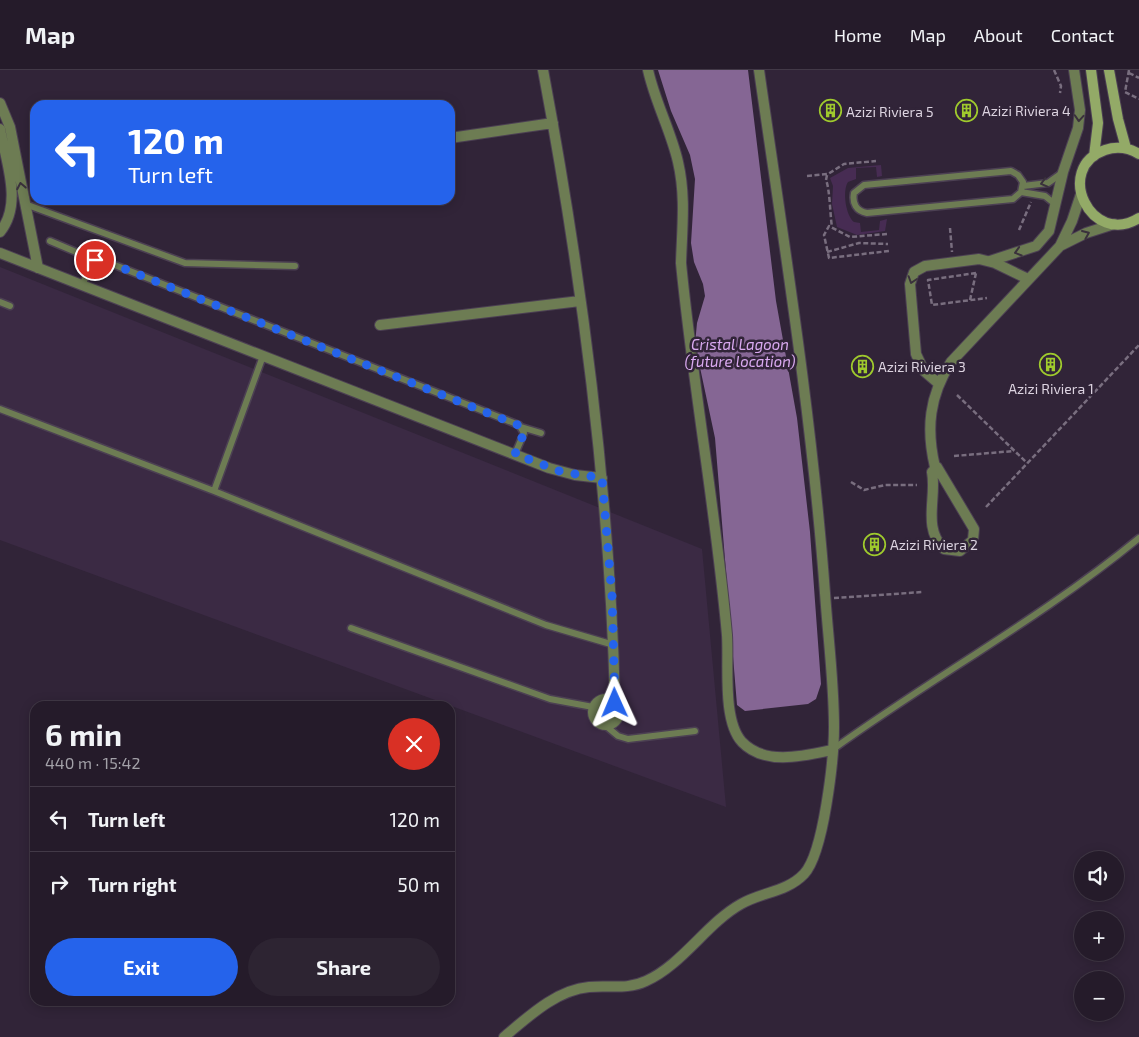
<!DOCTYPE html>
<meta charset="utf-8">
<style>
body{margin:0;font-family:"Exo 2",sans-serif;background:#2d2432;color:#f1f3f6;height:100vh;display:flex;flex-direction:column;font-size:19px;white-space:nowrap}
*{box-sizing:border-box;margin:0}
p{font-size:16px;color:#a3a1a8}
.icon{flex:none;width:28px;height:28px;fill:none;stroke:currentColor;stroke-width:2;stroke-linecap:round;stroke-linejoin:round}
.map{position:relative;flex:1;overflow:hidden}
.drawer{position:absolute;left:30px;top:631px;width:425px;height:305px;display:flex;flex-direction:column;background:#251b2a;border-radius:15px;box-shadow:0 2px 12px #0003,0 0 0 1px #423947}
.drawer>*{flex:none}
.guide{position:absolute;left:30px;top:30px;width:425px;height:105px;border-radius:15px;box-shadow:0 2px 12px #0003,0 0 0 1px #423947;background:#2563eb;color:#fff;overflow:hidden}
.buttons{position:absolute;left:1074px;top:781px;display:grid;gap:10px}
.buttons a{display:grid;place-items:center;width:50px;height:50px;border-radius:50%;background:#251b2a;box-shadow:0 2px 12px #0003,0 0 0 1px #423947;font-size:25px}
.pin{position:absolute;display:grid;place-items:center;width:42px;height:42px;color:#fff;margin:-21px;border:2px solid #fff;border-radius:50%;box-shadow:0 1px 5px #0007}
.me{position:absolute;width:55px;margin:-28px;rotate:359deg;stroke-linejoin:round;filter:drop-shadow(0 0 4px #0008)}
.turn{display:flex;align-items:center;gap:18px;height:105px;padding:0 15px;font-size:22px}
.turn .icon{width:65px;height:65px;stroke-width:2.5}
.turn b{display:block;font-size:35px;line-height:42px}
.round{display:grid;place-items:center;flex:none;width:52px;height:52px;border-radius:26px;background:#2d2432}
.summary{display:flex;align-items:center;justify-content:space-between;height:85px;padding:0 15px}
h1{font-size:30px;font-weight:700;line-height:38px}
.button{display:flex;gap:10px;margin-top:auto;padding:10px 15px}
.button a{flex:1;height:58px;border-radius:30px;background:#2563eb;color:#fff;font-size:20px;font-weight:700;line-height:58px;text-align:center}
.button a+a{background:#2d2432;color:#f1f3f6}
ul{padding:0;list-style:none}
li{display:flex;align-items:center;gap:15px;height:65px;padding:0 15px;border-top:1px solid #423947}
li div{flex:1}
li b{display:block;font-size:19px}
li em{font-style:normal}
header{display:flex;align-items:center;gap:30px;box-sizing:border-box;height:70px;padding:0 25px;background:#251b2a;border-bottom:1px solid #423947}
header strong{font-size:24px}
nav{display:flex;gap:28px;margin-inline-start:auto;font-size:18px}
.map>svg:first-child{display:block}
.built{fill:#3b2a44}
.green{fill:#472c53}
.water{fill:#856694}
.lines{fill:none;stroke-linecap:round;stroke-linejoin:round}
.lane-casing{stroke:#4c4053;stroke-width:9}
.street-casing{stroke:#4c4053;stroke-width:12}
.secondary-casing{stroke:#4c4053;stroke-width:12}
.path{stroke:#796e7f;stroke-width:2.5;stroke-dasharray:5 2.5;stroke-linecap:butt}
.lane{stroke:#6d7c53;stroke-width:6}
.street{stroke:#6d7c53;stroke-width:10}
.secondary{stroke:#93aa67;stroke-width:10}
.oneway{stroke:#3a313c}
.route{stroke:#2563eb;stroke-width:9;stroke-dasharray:0 16.2}
.labels{text-anchor:middle;dominant-baseline:central;stroke-width:5;stroke-linejoin:round;paint-order:stroke}
.poi-label{font-size:14px;fill:#dcd3e0;stroke:#312438;text-anchor:start}
.water-label{font-size:15px;font-style:italic;fill:#daaaf1;stroke:#312438}
</style>
<header>
<strong>Map</strong>
<nav><a>Home</a><a>Map</a><a>About</a><a>Contact</a></nav>
</header>
<div class="map">
<svg width="1139" height="967" viewBox="0 0 1139 967">
<rect width="100%" height="100%" fill="#312438"/>
<path class="built" d="M0,197L702,479L726,737L0,470Z"/>
<path class="green" d="M881,95L882,106L877,107L876,97L856,98V109L848,112C842,121 846,146 854,152L860,153L861,162L879,160L880,151L887,149L885,161L857,165L837,157L832,134L833,116L830,108L848,98Z"/>
<path class="water" d="M658,0H748L776,231L797,348L810,462L821,614L816,629L808,634L745,641L737,635L715,368L695,274L697,253L705,226L703,214L694,192L691,173L695,109L690,85L671,41Z"/>
<g class="lines">
<defs>
<path id="lane" d="M1011,101L1018,105L1023,112L1021,122L1013,129L867,143C856,141 852,133 854,123L864,115Z
M1023,116L1048,113L1062,103
M1021,122L1045,126L1055,134
M25,134L185,193L295,196
M50,171L95,190
M82,215L93,192L102,190L519,355L524,363L515,384
M0,232L10,236
M0,339L214,421L546,555L614,575
M521,357L541,363
M214,421L263,286
M351,558L550,629L593,637
M606,656L618,666L628,669L695,661
M832,680C933,607 1043,547 1139,468"/>
<path id="street" d="M543,0C582,208 610,421 615,633
M648,0C655,32 671,61 678,92C686,126 682,159 681,193C693,317 716,441 727,565C729,595 722,650 742,672C765,696 804,686 832,680
M0,33L10,57L38,198
M0,59C6,92 23,134 0,162
M450,68L553,53
M1060,176L1072,151L1081,124
M0,183L549,398L575,405L602,408
M990,191L1036,176L1049,161L1063,102L1078,58L1080,40L1074,0
M380,255L580,231
M938,313L924,301L916,284L910,214L914,202L925,196L979,189L995,193L1028,209
M935,397C926,359 929,326 951,292L1060,176L1086,163L1114,154
M937,397L974,459L973,470L960,481L944,479C922,458 937,427 932,402Z
M593 642a13 13 0 1 1 26 0a13 13 0 1 1-26 0Z
M504,967C528,947 556,920 589,917C609,915 627,920 646,911C682,895 707,853 741,834C762,822 787,822 804,804C824,783 834,687 834,657C834,612 828,567 825,523C812,347 784,174 759,0"/>
<path id="secondary" d="M1091,0L1098,53L1094,86
M1109,0L1118,49L1126,78
M1139,84C1129,78 1117,76 1105,80C1053,98 1091,178 1139,148"/>
</defs>
<use href="#lane" class="lane-casing"/>
<use href="#street" class="street-casing"/>
<use href="#secondary" class="secondary-casing"/>
<path class="path" d="M1054,0L1061,16L1060,23
M1129,0L1125,22L1139,29
M1129,3L1139,8
M827,105L826,110C830,120 830,145 832,157
M807,106L828,104L844,94L876,91
M950,158L952,182
M1019,160L1031,132
M887,164L850,167L829,156L824,165L829,188L889,181
M827,182L859,173L888,174
M976,203L928,210L932,235L987,228
M970,230L976,203
M957,325L1027,393
M954,386L1014,381
M851,412L864,420L885,415H917
M986,437L1139,275
M834,528L923,522"/>
<use href="#lane" class="lane"/>
<use href="#street" class="street"/>
<use href="#secondary" class="secondary"/>
</g>
<defs><path id="oneway-chevron" d="M-2-3.5L2.5 0L-2 3.5" fill="none" stroke-width="1.6" stroke-linecap="round" stroke-linejoin="round" transform="scale(1.25)"/></defs>
<g class="oneway">
<use href="#oneway-chevron" transform="translate(1079 48) rotate(94)"/>
<use href="#oneway-chevron" transform="translate(1044 113) rotate(165)"/>
<use href="#oneway-chevron" transform="translate(21 116) rotate(-101)"/>
<use href="#oneway-chevron" transform="translate(1086 164) rotate(-23)"/>
<use href="#oneway-chevron" transform="translate(1018 182) rotate(163)"/>
<use href="#oneway-chevron" transform="translate(912 210) rotate(108)"/>
</g>
<g class="lines">
<path class="route" d="M95,190H102L518,355L524,363L515,384L562,402L602,408L612,526L615,633"/>
</g>
<defs>
<symbol id="building-ring" viewBox="-11 -11 22 22"><circle r="9.5" fill="#312438" stroke="#9fca2d" stroke-width="1.5"/><path d="M-4-6H4V6H1V3H-1V6H-4ZM-2.5-4.3h1.7v1.8h-1.7ZM.8-4.3h1.7v1.8H.8ZM-2.5-1h1.7V.8h-1.7ZM.8-1h1.7V.8H.8Z" fill="#9fca2d"/></symbol>
</defs>
<g fill-rule="evenodd">
<use href="#building-ring" x="954" y="28" width="25" height="25"/>
<use href="#building-ring" x="818" y="28" width="25" height="25"/>
<use href="#building-ring" x="1038" y="282" width="25" height="25"/>
<use href="#building-ring" x="850" y="284" width="25" height="25"/>
<use href="#building-ring" x="862" y="462" width="25" height="25"/>
</g>
<g class="labels">
<g class="poi-label">
<text x="982" y="40">Azizi Riviera 4</text>
<text x="846" y="41">Azizi Riviera 5</text>
<text x="878" y="296">Azizi Riviera 3</text>
<text x="1051" y="318" text-anchor="middle">Azizi Riviera 1</text>
<text x="890" y="474">Azizi Riviera 2</text>
</g>
<g class="water-label">
<text x="740" y="274">Cristal Lagoon<tspan x="740" dy="17">(future location)</tspan></text>
</g>
</g>
</svg>
<div class="buttons">
<a><svg class="icon" aria-label="sound" viewBox="0 0 24 24"><path d="M4 9h4l5-4v14l-5-4H4zM17 9q2 3 0 6"/></svg></a>
<a>+</a>
<a>−</a>
</div>
<div class="pin" style="left:95px;top:190px;background:#d93025"><svg class="icon" aria-label="arrive" viewBox="0 0 24 24"><path d="M6 21V4h12l-3 4 3 4H6"/></svg></div>
<svg class="me" style="left:615px;top:633px" viewBox="-20 -20 40 40"><path d="M0-17L14 15 0 8-14 15z" fill="#2563eb" stroke="#fff" stroke-width="4"/></svg>
<div class="guide">
<div class="turn"><svg class="icon" aria-label="left" viewBox="0 0 24 24"><path d="M17 20v-9H6M10 6l-5 5 5 5"/></svg><div><b>120 m</b>Turn left</div></div>
</div>
<section class="drawer">
<div class="summary"><div><h1>6 min</h1><p>440 m · 15:42</p></div><a class="round" style="background:#d93025;color:#fff"><svg class="icon" aria-label="close" viewBox="0 0 24 24"><path d="M6 6l12 12M18 6L6 18"/></svg></a></div>
<ul>
<li><svg class="icon" aria-label="left" viewBox="0 0 24 24"><path d="M17 20v-9H6M10 6l-5 5 5 5"/></svg><div><b>Turn left</b></div><em>120 m</em></li>
<li><svg class="icon" aria-label="right" viewBox="0 0 24 24"><path d="M7 20v-9h11M14 6l5 5-5 5"/></svg><div><b>Turn right</b></div><em>50 m</em></li>
</ul>
<div class="button"><a>Exit</a><a>Share</a></div>
</section>
</div>
